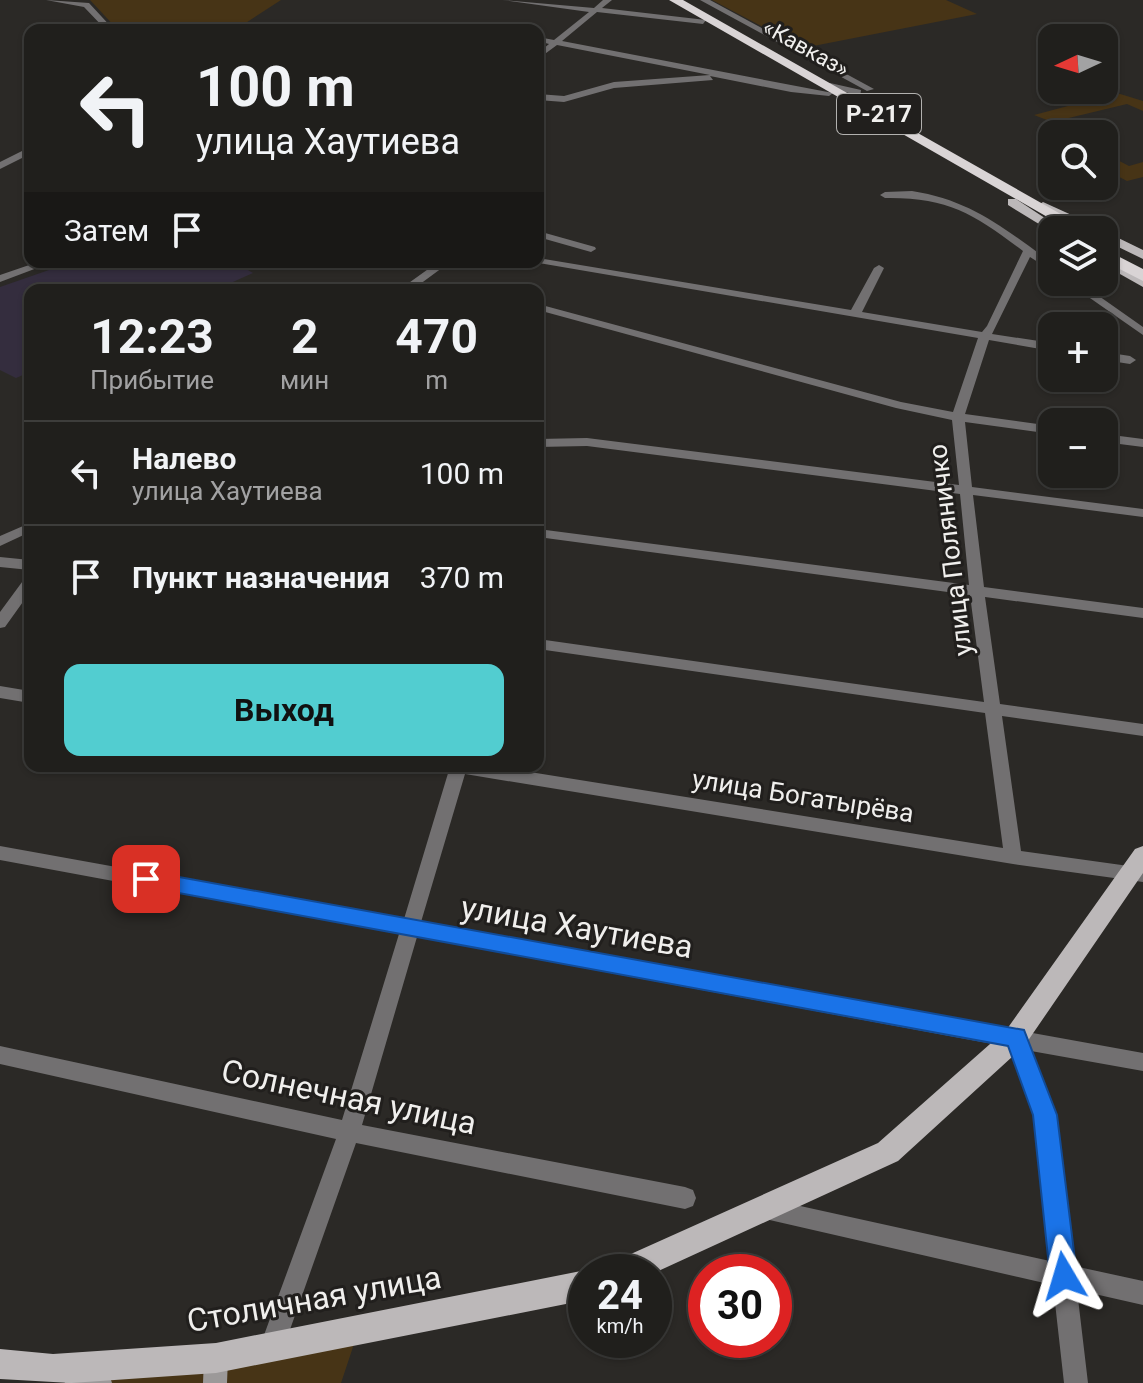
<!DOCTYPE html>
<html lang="ru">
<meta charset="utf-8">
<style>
body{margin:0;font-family:Roboto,sans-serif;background:#2d2c29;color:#f1f3f6;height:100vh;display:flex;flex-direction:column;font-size:30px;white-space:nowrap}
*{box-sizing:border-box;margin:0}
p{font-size:26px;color:#a2a2a3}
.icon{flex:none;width:44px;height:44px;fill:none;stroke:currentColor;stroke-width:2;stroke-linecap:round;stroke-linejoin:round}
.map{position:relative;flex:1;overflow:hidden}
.side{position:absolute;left:24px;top:284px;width:520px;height:488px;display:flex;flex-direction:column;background:#201f1c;border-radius:16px;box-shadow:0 2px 6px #0004,0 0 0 2px #3d3d3b}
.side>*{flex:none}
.top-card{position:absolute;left:24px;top:24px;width:520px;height:244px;border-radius:16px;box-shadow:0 2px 6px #0004,0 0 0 2px #3d3d3b;background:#201f1c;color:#f1f3f6;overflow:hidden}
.needle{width:52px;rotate:266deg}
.buttons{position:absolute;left:1038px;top:24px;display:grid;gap:16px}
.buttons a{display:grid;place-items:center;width:80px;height:80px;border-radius:16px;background:#201f1c;box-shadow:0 2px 6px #0004,0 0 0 2px #3d3d3b;font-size:40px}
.speed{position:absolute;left:568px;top:1254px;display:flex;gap:16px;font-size:40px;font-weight:700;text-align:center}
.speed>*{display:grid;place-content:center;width:104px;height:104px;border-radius:50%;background:#201f1c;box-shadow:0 2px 6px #0004,0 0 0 2px #3d3d3b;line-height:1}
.speed small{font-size:20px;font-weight:400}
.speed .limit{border:12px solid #d22;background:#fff;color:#111}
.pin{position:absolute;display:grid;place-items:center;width:68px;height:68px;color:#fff;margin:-34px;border-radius:16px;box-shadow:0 4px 12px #0006}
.me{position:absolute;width:88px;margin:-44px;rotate:353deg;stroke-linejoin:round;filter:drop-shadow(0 0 6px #0008)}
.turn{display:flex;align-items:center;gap:28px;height:168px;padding:0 40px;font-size:36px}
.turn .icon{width:104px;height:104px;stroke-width:2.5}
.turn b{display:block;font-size:56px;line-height:68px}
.then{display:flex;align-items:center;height:76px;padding:0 40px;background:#0003;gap:16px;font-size:30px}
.eta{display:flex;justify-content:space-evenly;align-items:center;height:136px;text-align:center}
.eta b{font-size:48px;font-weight:700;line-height:56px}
.action{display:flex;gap:16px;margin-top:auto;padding:16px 40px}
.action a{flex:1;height:92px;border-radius:16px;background:#52cdd0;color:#111;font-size:32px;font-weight:700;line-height:92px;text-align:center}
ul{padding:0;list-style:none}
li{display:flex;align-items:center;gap:24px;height:104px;padding:0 40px;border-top:2px solid #3d3d3b}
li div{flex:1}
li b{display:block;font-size:30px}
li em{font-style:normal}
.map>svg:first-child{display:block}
.education{fill:#342d3e}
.green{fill:#473416}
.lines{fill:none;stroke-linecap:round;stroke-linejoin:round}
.street{fill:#727071;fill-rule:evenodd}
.secondary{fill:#9c9999;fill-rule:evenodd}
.primary{fill:#bcb8b9;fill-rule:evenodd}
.highway{fill:#d9d4d5;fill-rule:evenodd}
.route{fill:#1a73e8;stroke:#114b97;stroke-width:2}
.labels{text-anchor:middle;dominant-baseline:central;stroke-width:6;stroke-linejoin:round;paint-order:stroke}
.far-street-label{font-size:22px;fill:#f0efed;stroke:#211f1d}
.shield{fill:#211f1d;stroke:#b2b1af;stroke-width:2}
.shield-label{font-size:24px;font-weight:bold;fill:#f0efed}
.street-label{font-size:26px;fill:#f0efed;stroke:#211f1d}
.near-street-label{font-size:32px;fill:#f0efed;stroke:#211f1d}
</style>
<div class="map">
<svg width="1143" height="1383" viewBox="0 0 1143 1383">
<rect width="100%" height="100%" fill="#2b2926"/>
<path class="education" d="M72,262H234L253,273L215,290H30V372L16,378L0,370V287Z"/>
<path class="green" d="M90,0H281L235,30H118Z
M712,0H946L977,14L803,48Z
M1117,93L1143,101V111L1127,104L1052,122L1034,115Z
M1104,153L1129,166L1143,162V177L1127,181L1104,169Z
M359,1329L341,1383H100L53,1369Z"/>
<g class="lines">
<path class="street" d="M46,0L89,3L114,30H106L84,7Z
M502,0L594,8L603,0H612L602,8L706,20L703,24L597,12L562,41L833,93L829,96L791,92L710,76L713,80L614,88L564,102L538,100V94L564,96L614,82L710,75L557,45L538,59V53L549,44L538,41V37L554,40L589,12Z
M700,0H710L874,89L867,91Z
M271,28H410L414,30H267Z
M830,83L861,90L860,97L866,104L859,106L852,97L853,94L827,88L826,86Z
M30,147V154L0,169V162Z
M912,191C971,200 1005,229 1052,263V271L1030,257L992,334L1052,343V351L989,340L965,414L1052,426V434L965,422L972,487L1143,509V517L973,495L984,587L1143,608V618L985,597L1000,704L1143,724V736L1002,716L1021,851L1143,868V882L1013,864L465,774L421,922L1143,1053V1071L1031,1051L1056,1115L1074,1266L1143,1281V1305L1077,1290L1088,1383H1064L1053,1285L756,1217L753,1209L756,1201L764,1198L1050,1261L1034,1115L1009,1047L417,937L362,1125L685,1187L693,1190L696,1198L693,1206L685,1209L356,1143L281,1355L272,1358L263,1355L260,1346L336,1139L0,1064V1046L342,1120L399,934L0,860V846L404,919L449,770L447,766H493L1003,848L985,713L538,649V639L984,702L970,595L538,537V529L969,585L960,494L587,446L538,447V439L587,438L959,485L952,420L896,408L538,310V304L901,402L953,412L978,338L533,262H538V258L851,310L874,268L879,265L884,268L862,312L982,332L987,326L1023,251C974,214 948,197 885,198L880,195L885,192Z
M538,231L595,247L596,249L591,252L538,237Z
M38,262H53L0,282V275Z
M438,262H450L412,290H399Z
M1067,282H1079L1143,327V335Z
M1104,352L1130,356L1136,360L1130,364L1104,360Z
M1104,434L1143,439V447L1104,442Z
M30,523V532L0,546V536Z
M0,557L30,560V570L0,567Z
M30,576V592L5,627L0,628V612L25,578Z
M0,686L30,691V703L0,698Z"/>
<path class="secondary" d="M216,1346L225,1349L228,1358L227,1383H203L204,1358L207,1349Z
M74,1363L109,1374L112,1383H65L62,1375L65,1366Z"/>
<path class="primary" d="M1008,199H1016L1063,230L1052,232L1008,205Z
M1043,202L1098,227L1099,230H1083L1039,209L1037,206Z
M1104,231L1143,250V259L1104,240Z
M1104,255L1143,277V287L1104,265Z
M1143,846V873L1025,1045L898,1161L654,1273L609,1272L613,1262L878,1143L1007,1029L1135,849Z
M586,1270L590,1272H586V1300L216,1373L71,1383L0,1379V1349L53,1354L216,1343Z"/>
<path class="highway" d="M669,0H683L1089,230H1070Z
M1104,249L1143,269V281L1104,261Z"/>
</g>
<path class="route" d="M146,871L1024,1030L1057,1115L1077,1276L1073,1286L1064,1290L1054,1286L1050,1276L1033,1115L1008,1046L146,887L139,885L136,879L139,873Z"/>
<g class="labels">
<g class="far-street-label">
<text transform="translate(806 48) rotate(29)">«Кавказ»</text>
</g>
<rect class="shield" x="837" y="94" width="84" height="40" rx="6"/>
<g class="shield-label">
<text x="879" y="114">Р-217</text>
</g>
<g class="street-label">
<text transform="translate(950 550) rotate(-97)">улица Поляничко</text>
<text transform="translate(803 796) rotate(9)">улица Богатырёва</text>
</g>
<g class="near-street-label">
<text transform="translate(577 927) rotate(10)">улица Хаутиева</text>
<text transform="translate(349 1097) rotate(12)">Солнечная улица</text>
<text transform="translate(314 1299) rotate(-10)">Столичная улица</text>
</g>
</g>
</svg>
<div class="buttons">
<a><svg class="needle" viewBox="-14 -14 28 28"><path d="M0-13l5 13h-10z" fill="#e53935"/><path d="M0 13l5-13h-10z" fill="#a2a2a3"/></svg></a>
<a><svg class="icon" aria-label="search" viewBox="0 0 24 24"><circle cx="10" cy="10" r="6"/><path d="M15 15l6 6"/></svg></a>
<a><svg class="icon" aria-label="layers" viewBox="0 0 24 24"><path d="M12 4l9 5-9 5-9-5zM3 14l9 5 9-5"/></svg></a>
<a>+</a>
<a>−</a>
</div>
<div class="speed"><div>24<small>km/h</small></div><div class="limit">30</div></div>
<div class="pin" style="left:146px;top:879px;background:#d93025"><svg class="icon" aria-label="arrive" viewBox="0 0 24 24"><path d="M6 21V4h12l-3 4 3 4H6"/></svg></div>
<svg class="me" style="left:1064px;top:1276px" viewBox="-20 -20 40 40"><path d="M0-17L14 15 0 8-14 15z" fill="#1a73e8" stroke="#fff" stroke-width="4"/></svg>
<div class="top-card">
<div class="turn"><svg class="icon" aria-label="left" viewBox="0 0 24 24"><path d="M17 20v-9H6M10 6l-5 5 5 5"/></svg><div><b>100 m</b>улица Хаутиева</div></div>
<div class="then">Затем<svg class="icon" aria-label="arrive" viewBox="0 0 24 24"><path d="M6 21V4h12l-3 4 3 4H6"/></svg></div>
</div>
<section class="side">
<div class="eta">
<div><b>12:23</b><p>Прибытие</p></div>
<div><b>2</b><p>мин</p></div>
<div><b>470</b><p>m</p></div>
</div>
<ul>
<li><svg class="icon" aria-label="left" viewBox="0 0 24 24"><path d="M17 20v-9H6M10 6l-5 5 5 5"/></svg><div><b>Налево</b><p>улица Хаутиева</p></div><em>100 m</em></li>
<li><svg class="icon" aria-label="arrive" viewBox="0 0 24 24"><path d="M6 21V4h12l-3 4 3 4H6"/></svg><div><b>Пункт назначения</b></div><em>370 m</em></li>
</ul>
<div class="action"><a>Выход</a></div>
</section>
</div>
